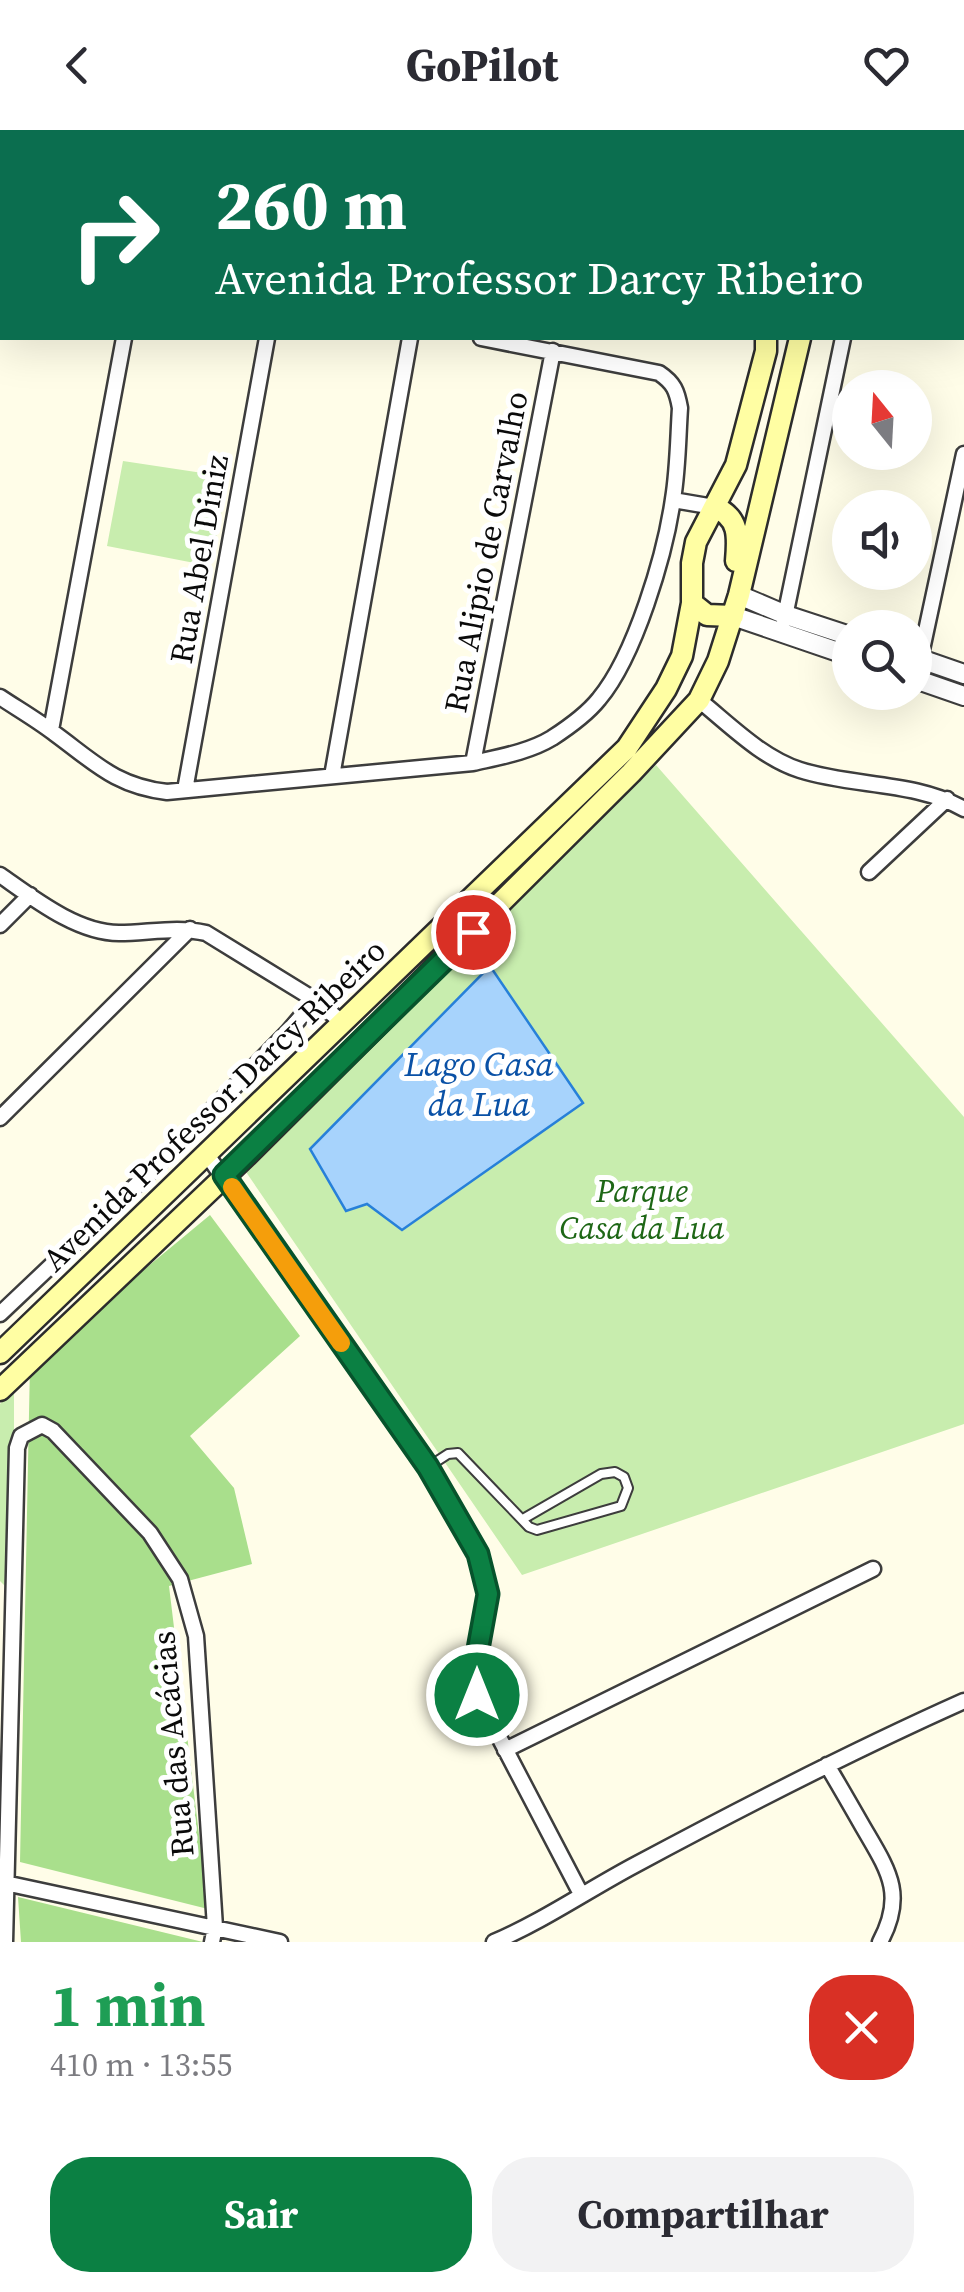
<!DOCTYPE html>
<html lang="pt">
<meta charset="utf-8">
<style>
body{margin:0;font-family:"Source Serif 4",serif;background:#f2f2f3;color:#2b2b33;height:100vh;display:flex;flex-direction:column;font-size:38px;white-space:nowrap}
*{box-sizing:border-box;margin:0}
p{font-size:32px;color:#7c7c81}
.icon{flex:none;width:55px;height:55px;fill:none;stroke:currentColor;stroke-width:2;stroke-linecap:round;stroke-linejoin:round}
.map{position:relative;height:1812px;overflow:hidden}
.panel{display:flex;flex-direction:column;background:#fff;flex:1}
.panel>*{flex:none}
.guide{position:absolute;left:0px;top:0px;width:965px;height:210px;box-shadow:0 10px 40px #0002;background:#0b6e4f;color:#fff;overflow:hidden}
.needle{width:65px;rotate:342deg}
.fabs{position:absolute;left:832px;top:240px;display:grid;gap:20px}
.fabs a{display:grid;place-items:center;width:100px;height:100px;border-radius:50%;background:#fff;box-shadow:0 10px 40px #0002;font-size:50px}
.pin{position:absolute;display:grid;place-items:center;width:85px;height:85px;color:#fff;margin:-42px;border:5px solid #fff;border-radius:50%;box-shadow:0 2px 10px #0007}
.me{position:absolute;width:110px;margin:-55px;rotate:0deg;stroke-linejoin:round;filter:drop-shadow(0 0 8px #0008)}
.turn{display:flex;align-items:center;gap:35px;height:210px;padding:0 50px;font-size:45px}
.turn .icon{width:130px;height:130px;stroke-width:2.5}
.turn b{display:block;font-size:70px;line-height:85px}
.round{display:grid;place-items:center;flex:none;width:105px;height:105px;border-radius:40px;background:#f2f2f3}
.summary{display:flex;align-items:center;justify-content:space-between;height:170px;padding:0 50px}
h1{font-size:60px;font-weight:700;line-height:75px;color:#1e9e55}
.cta{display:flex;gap:20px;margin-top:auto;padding:20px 50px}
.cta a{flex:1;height:115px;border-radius:40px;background:#0b8043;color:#fff;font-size:40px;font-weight:700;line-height:115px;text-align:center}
.cta a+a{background:#f2f2f3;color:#2b2b33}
header{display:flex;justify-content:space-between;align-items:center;height:130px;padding:0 50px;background:#fff;font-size:45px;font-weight:700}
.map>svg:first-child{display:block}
.green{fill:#c8edae}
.forest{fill:#a9df8c}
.water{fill:#a7d3fc;stroke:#2780d9;stroke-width:2.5}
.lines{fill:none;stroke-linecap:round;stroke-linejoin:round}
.service-casing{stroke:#3d3d3d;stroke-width:12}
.minor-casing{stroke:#3d3d3d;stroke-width:19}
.tertiary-casing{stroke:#3d3d3d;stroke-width:22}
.secondary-casing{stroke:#2c2c2c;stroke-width:25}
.service{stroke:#fff;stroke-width:8}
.minor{stroke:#fff;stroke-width:14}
.tertiary{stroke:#fff;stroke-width:18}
.secondary{stroke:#fffea3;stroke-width:20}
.route-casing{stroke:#07532c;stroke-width:25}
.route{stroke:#0b8043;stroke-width:18}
.slow{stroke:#f59e0b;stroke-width:18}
.labels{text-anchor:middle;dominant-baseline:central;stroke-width:10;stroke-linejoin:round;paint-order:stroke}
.street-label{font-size:32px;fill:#0a0a0a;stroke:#fff}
.park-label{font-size:32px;font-style:italic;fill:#1e6716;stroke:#fff}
.water-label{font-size:35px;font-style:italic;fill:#0a51a6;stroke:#fff}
</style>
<header><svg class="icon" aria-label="back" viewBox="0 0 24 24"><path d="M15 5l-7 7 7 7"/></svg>GoPilot<svg class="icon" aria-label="heart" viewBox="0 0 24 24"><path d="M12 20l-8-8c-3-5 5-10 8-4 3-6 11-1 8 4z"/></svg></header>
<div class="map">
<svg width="964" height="1812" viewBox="0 0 964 1812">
<rect width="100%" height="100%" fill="#fffde8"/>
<path class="green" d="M123,331L229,347L210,436L107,416Z
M656,635L964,987V1294L522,1445L246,1042Z
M14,1258V1465L0,1451V1274Z"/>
<path class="forest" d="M210,1085L300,1206L190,1306L234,1358L252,1434L169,1456L208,1779L20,1732L30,1234Z
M18,1767L203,1812H21Z"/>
<path class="water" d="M490,836L583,973L402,1100L367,1074L346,1081L310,1019Z"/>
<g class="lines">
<defs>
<path id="service" d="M63,0L64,2
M428,1337L448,1324L458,1323L529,1397L537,1400L621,1376L628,1358L624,1347L615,1342L601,1344L523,1389"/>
<path id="minor" d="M348,0L361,2
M604,0L608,2
M524,2L525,0
M891,2L892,0
M0,117L2,118
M673,370L714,377
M784,491L843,208
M920,529L964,324
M0,567C18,579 37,590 54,603C94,632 115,656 167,662L473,633C499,627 529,622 552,608C569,597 587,584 599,569C635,526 665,425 673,369C678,339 678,308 680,278C677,261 674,253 659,243L481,208
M699,570C730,595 762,628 800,640C853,657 915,651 964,679
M51,600L124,208
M473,633L553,221
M332,646L410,208
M185,660L267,208
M869,742L947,669
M0,745C33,768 77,803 119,803C148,803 177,796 206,803L315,870L343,893
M0,795L30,765
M0,988L190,799
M205,1022L428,1337L477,1424L487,1464L474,1541L477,1565L581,1764
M0,1184L172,1021L288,902L315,870
M505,1620L873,1439
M827,1635C839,1655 851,1676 863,1697C888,1740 906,1764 880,1812
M5,1753L280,1812
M5,1812L17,1318L21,1306L42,1295L53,1301L150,1403L180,1449L196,1506L215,1797L212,1812
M494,1812C543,1791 588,1760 635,1735C743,1677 852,1621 964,1571"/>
<path id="tertiary" d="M739,465L786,485L850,506
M733,486L850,526
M915,527L964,544
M915,549L964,566"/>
<path id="secondary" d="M814,2L816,0
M856,2L857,0
M714,377C740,387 738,408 736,431
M692,473L707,485L733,486
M0,1223L627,618L666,559L682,526L692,473V433L696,412L736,335L766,221V208
M0,1260L245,1027L631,643L699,570L718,531L739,465L800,208"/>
</defs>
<use href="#service" class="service-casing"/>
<use href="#minor" class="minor-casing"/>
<use href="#tertiary" class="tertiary-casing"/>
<use href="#secondary" class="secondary-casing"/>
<use href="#service" class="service"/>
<use href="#minor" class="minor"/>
<use href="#tertiary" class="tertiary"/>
<use href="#secondary" class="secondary"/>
</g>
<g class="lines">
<defs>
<path id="route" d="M473,802L224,1045L428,1337L478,1424L488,1464L474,1541L477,1565"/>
</defs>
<use href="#route" class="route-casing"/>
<use href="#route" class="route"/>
<path class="slow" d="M232,1057L341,1213"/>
</g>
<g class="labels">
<g class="street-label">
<text transform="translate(486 422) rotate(-79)">Rua Alipio de Carvalho</text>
<text transform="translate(199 429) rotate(-80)">Rua Abel Diniz</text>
<text transform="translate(214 975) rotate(-44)">Avenida Professor Darcy Ribeiro</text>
<text transform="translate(173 1614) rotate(-95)">Rua das Acácias</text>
</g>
<g class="park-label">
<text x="642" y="1061">Parque<tspan x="642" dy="37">Casa da Lua</tspan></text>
</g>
<g class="water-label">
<text x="479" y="934">Lago Casa<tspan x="479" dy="40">da Lua</tspan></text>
</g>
</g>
</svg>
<div class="fabs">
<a><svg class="needle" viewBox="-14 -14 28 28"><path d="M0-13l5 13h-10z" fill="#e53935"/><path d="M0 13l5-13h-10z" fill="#7c7c81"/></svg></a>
<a><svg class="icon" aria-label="sound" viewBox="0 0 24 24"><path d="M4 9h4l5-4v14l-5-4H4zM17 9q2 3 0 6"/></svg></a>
<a><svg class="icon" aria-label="search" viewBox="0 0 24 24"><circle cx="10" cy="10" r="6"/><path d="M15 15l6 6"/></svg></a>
</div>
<div class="pin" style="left:473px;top:802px;background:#d93025"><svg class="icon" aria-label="arrive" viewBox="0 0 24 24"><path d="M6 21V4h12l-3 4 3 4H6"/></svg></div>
<svg class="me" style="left:477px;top:1565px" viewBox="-20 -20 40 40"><circle r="17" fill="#0b8043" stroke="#fff" stroke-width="3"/><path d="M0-11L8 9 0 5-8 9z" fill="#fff"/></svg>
<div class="guide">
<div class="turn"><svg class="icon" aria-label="right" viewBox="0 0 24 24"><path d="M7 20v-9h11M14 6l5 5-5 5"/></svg><div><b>260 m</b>Avenida Professor Darcy Ribeiro</div></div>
</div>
</div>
<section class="panel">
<div class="summary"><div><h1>1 min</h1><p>410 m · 13:55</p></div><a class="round" style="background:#d93025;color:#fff"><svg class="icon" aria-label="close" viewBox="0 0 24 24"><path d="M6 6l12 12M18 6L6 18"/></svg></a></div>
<div class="cta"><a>Sair</a><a>Compartilhar</a></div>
</section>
